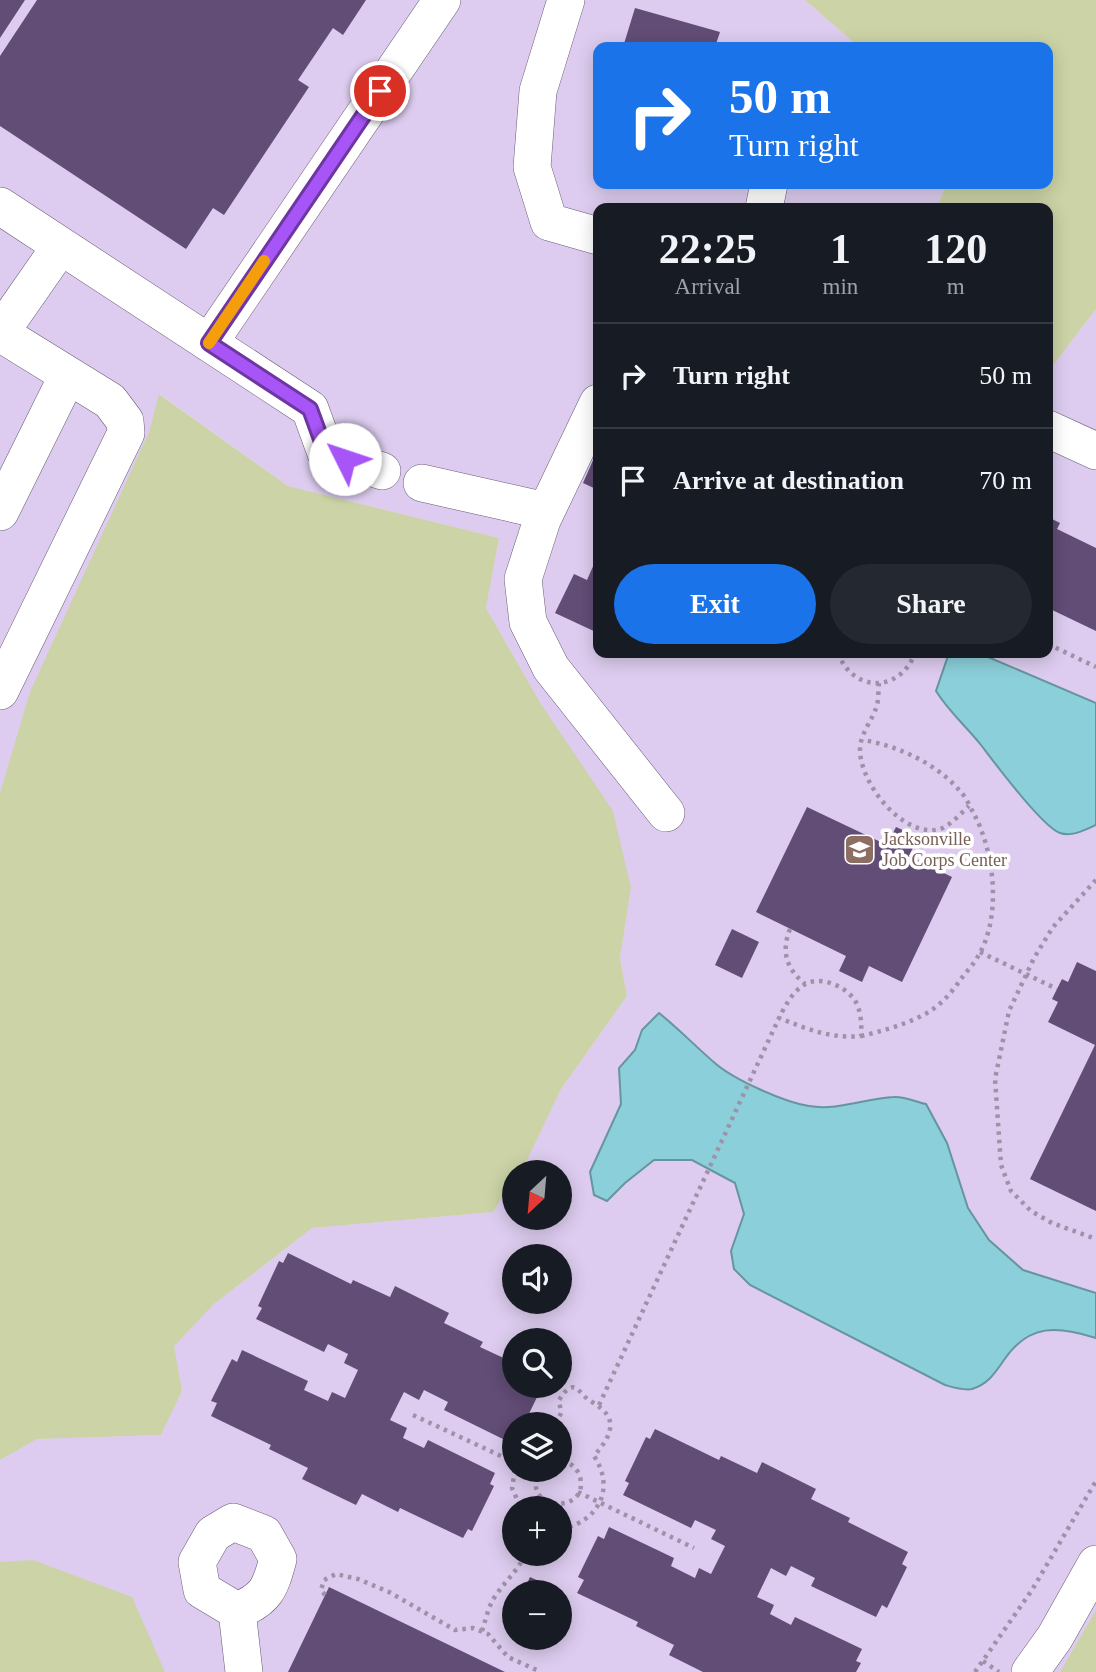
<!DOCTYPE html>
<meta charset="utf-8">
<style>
body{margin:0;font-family:"Times New Roman",serif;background:#242831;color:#f1f3f6;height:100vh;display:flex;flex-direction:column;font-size:26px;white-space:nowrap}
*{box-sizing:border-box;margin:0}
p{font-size:23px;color:#9ea1a6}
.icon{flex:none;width:38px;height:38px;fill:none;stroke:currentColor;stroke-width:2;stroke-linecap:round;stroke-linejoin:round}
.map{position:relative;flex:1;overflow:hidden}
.drawer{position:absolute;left:593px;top:203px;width:460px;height:455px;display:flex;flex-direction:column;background:#171b24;border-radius:14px;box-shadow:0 4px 18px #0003}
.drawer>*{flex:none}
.banner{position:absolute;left:593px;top:42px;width:460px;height:147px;border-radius:14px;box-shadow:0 4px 18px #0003;background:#1a73e8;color:#fff;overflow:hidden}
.needle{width:46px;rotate:206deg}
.fabs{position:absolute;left:502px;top:1160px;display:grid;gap:14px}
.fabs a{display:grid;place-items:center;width:70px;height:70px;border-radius:50%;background:#171b24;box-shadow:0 4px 18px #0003;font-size:35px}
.pin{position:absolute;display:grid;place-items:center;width:60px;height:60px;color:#fff;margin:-30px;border:4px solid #fff;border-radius:50%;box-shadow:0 2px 7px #0007}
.me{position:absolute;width:77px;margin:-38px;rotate:311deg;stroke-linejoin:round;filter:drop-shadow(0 0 5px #0008)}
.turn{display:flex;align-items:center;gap:24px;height:147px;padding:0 21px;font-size:32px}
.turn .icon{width:91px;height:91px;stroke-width:2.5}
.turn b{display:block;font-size:49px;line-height:60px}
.eta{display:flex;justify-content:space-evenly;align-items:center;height:119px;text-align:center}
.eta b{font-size:42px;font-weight:800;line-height:49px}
.primary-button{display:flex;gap:14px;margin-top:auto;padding:14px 21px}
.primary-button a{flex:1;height:80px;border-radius:42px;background:#1a73e8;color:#fff;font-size:28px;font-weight:800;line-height:80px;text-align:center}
.primary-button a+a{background:#242831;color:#f1f3f6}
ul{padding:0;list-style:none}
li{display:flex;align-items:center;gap:21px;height:105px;padding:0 21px;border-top:2px solid #363941}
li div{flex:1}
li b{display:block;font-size:26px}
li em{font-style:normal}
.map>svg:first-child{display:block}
.built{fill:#ddccef;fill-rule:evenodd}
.green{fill:#ccd3a6}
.water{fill:#8bcfda;stroke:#67959f;stroke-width:2}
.building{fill:#624d76}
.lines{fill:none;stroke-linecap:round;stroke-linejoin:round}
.minor-casing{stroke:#695c75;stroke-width:38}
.path{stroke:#9e92a8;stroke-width:4.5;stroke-dasharray:3.5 5;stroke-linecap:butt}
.minor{stroke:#fff;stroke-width:37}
.route-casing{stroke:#6d37a1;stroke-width:18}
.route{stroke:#a855f7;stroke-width:12}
.slow{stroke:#f59e0b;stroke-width:12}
.labels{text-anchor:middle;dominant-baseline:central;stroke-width:7;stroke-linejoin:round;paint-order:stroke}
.education-label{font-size:18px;fill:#785e54;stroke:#fff;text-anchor:start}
</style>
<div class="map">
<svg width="1096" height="1672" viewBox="0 0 1096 1672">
<rect width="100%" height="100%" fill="#e8d9f6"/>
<path class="built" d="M0,0H805L859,47H598V184H946L937,208H598V653H1048V372L1096,309V1610L1060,1672H0V1460L37,1439L161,1435L182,1391L173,1346L214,1304L312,1228L492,1212L514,1179V1218H560V1172H519L561,1089L627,996L620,958L631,888L541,704L486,608L499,538L288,486L160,394L149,432L0,793ZM514,1256H560V1302H514ZM514,1340H560V1386H514ZM514,1424H560V1470H514ZM514,1508H560V1554H514ZM514,1592H560V1638H514Z"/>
<path class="green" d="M805,0H1096V309L1048,372V208H937L946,184H1048V47H859Z
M159,394L288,486L499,538L486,608L541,704L613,811L631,888L620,958L627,996L561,1089L526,1162L519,1172H514V1179L493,1212L312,1228L214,1304L174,1346L182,1391L161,1435L37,1439L0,1460V793L30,692L149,432Z
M33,1560L132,1597L165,1672H0V1562Z
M1096,1610V1672H1060Z"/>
<path class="water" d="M949,653L988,657L1096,703V825C1085,830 1072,837 1060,833C1042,827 994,762 981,745C966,726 949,712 936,691Z
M659,1013C679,1029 696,1047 716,1064C735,1080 784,1102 809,1106C838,1111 866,1098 894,1097C904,1096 916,1102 926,1104L947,1143L968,1208L989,1240L1023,1270L1096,1293V1338C1058,1326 1029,1323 1004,1360C995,1373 988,1384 972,1389C964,1391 952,1387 945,1385L750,1285L734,1269L731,1251L744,1214L735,1183L692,1160H654L625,1183L607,1201L594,1195L590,1172L621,1104L619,1068L635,1050L642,1030Z"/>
<path class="building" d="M0,0H25L0,38Z
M37,0H366L343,35L333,28L298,80L309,87L224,215L213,208L186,249L0,126V56Z
M635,8L720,32L715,47H623Z
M598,449V490L583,483Z
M1048,517L1060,523L1057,529L1096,548V631L1048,608Z
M598,555V633L555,613L574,574L587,580Z
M807,807L887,845L896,827L918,837L909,856L952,877L902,982L869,966L862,982L839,971L846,956L756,912Z
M732,929L759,942L742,978L715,965Z
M1077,962L1096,971V1211L1030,1179L1095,1045L1048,1022L1058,1002L1052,999L1062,979L1068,982Z
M288,1253L351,1284L353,1280L390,1297L395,1286L449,1313L444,1323L483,1342L480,1347L514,1363V1386H536L535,1388L540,1391L524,1424H514V1431L509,1442L444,1410L448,1402L424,1390L419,1400L404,1392L390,1420L407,1428L403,1438L424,1448L428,1440L495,1473L490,1484L494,1486L472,1531L468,1529L463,1538L400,1508L398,1512L362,1494L356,1505L302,1479L308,1468L269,1449L271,1445L211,1416L217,1403L211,1401L232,1359L237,1362L242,1350L308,1381L304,1390L328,1401L332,1392L345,1398L358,1370L344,1363L348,1354L328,1344L324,1352L256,1319L262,1308L258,1306L279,1261L283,1263Z
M655,1429L719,1460L721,1456L757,1473L762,1462L816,1489L811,1499L850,1518L848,1522L908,1552L902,1564L907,1567L887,1608L882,1605L876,1617L811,1586L815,1578L791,1566L786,1576L771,1568L757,1597L774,1605L770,1614L791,1625L795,1617L862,1649L856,1661L861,1663L856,1672H703L669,1655L674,1645L636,1626L638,1622L577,1593L584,1580L578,1577L598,1536L604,1539L609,1527L674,1558L671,1566L695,1578L699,1568L711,1574L725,1546L711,1539L716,1530L695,1520L691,1528L623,1495L629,1483L625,1481L646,1437L650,1439Z
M530,1577L563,1592H523Z
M329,1587L505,1672H288Z"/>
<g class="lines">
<defs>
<path id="minor" d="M566,0L538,91L532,167L549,222L598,236
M0,206L310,409L326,453L382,471
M764,208L769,184
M0,333L110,401L125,421L126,433L0,691
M0,333L60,247
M209,343L442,0
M598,403L542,520L523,579L528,622L551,668L666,813
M1048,429L1096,451
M422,483L546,511
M0,512L68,375
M233,1522L264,1534L278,1559C270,1589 266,1599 237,1611L202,1590L197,1562L213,1534Z
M237,1611L244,1672
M1030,1672L1055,1637L1096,1564"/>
</defs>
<use href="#minor" class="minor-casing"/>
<path class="path" d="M1048,644L1096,667
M838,653C853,693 900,693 915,653
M879,683C878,690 879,698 877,705C873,720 860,733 860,750C860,783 903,839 940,829C950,826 961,813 969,806
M1096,880L1053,927L1034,958L1009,1011L995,1079L1001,1165L1011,1191L1031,1211L1052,1223L1096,1239
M790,929C781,952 786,968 805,984
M980,952L1057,989
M861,1036C883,1031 907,1024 927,1013C941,1005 952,992 961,979C966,972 973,965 977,958C1002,919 995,853 974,814C970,807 966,797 960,791C936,763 898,746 863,740
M599,1405L779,1018C784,1008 792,993 801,987C817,974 842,984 854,999C861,1009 862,1025 861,1036C831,1039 807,1029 779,1018
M413,1415L514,1462
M556,1424L561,1413L559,1400C576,1374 578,1395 592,1402C620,1418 612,1435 594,1456C616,1489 598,1522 561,1529L560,1532
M515,1470L512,1488L520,1506L519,1508
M531,1470L538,1473
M540,1470C518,1511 590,1516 580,1477C577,1467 569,1462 560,1460
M578,1492L694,1548
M325,1595L321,1590L324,1580L336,1574L358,1579L389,1592L455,1630L473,1628L488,1634L508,1657L541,1672
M482,1631C486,1619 488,1606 496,1595C506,1580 518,1571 525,1554
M983,1661L999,1672
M975,1672L1032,1590L1096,1481"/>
<use href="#minor" class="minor"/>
</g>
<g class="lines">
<defs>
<path id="route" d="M345,459L326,453L310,409L209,343L380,91"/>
</defs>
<use href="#route" class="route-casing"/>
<use href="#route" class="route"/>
<path class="slow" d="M209,343L264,261"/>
</g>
<defs>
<symbol id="university-square" viewBox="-11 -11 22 22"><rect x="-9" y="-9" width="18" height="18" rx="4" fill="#8d6e63" stroke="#fff"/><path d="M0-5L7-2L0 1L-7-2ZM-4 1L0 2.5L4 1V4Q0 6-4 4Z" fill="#fff"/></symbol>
</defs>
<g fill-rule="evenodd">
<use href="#university-square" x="842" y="832" width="35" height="35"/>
</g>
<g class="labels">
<g class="education-label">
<text x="882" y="839">Jacksonville<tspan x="882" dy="21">Job Corps Center</tspan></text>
</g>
</g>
</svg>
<div class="fabs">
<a><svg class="needle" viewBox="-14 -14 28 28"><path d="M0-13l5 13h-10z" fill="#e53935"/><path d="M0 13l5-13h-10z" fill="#9ea1a6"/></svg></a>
<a><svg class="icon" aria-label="sound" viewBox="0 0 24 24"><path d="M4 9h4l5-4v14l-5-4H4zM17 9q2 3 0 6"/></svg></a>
<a><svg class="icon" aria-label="search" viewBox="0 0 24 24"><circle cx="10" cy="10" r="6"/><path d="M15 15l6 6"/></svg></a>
<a><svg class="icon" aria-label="layers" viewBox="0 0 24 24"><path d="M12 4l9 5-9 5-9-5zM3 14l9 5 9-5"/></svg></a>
<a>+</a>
<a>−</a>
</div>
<div class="pin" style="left:380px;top:91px;background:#d93025"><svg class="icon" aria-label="arrive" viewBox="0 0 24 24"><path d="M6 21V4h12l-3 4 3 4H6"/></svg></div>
<svg class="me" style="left:345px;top:459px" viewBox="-20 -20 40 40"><circle r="19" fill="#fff"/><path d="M0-13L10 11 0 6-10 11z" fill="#a855f7"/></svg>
<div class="banner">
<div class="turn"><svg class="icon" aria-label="right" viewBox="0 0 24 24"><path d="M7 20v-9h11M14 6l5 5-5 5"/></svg><div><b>50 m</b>Turn right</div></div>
</div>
<section class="drawer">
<div class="eta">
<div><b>22:25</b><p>Arrival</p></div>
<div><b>1</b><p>min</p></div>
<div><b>120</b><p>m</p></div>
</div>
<ul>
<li><svg class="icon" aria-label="right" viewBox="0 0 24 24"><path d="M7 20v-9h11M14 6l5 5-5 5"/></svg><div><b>Turn right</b></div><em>50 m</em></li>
<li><svg class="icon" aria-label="arrive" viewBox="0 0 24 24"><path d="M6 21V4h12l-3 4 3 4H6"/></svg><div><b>Arrive at destination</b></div><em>70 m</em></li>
</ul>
<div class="primary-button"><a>Exit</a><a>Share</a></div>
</section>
</div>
